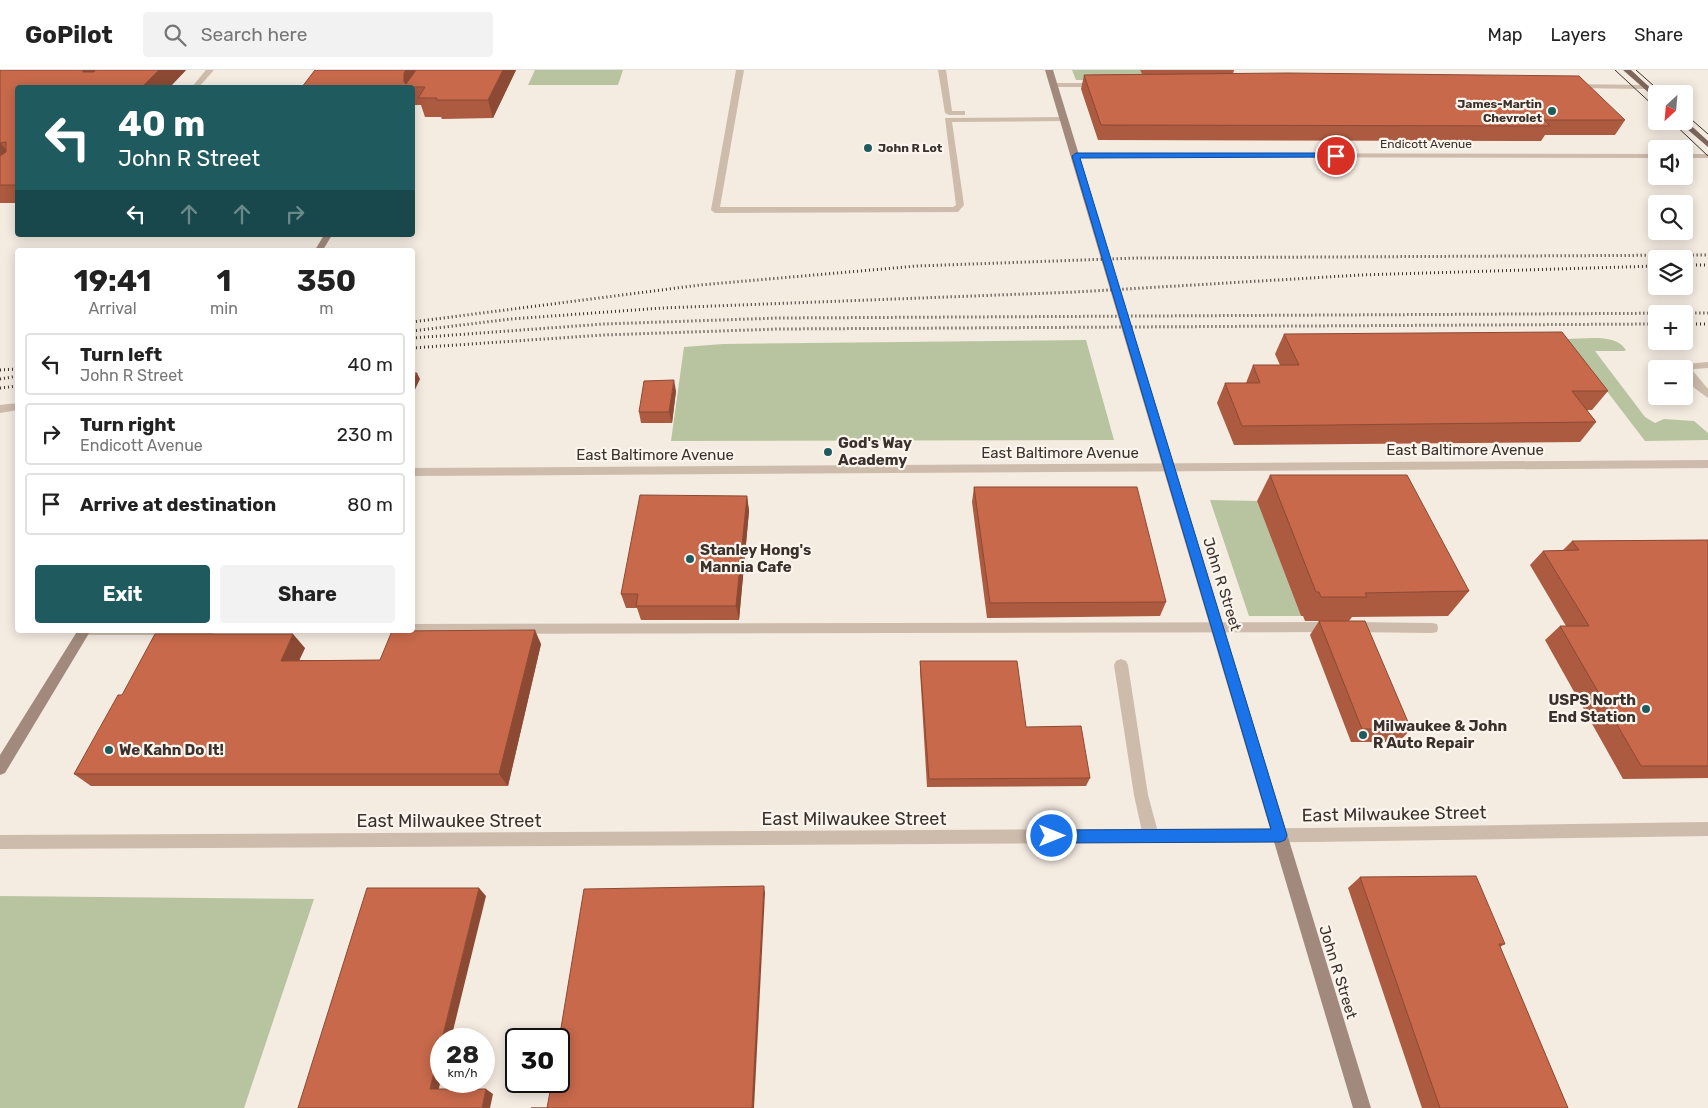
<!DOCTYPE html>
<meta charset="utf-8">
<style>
body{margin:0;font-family:Rubik,sans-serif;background:#f2f2f2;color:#222;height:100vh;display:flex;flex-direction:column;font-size:19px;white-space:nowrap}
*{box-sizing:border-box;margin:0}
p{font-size:16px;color:#767676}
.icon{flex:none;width:28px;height:28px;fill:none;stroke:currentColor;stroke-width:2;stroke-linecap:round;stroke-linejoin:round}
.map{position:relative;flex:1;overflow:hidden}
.drawer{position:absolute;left:15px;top:178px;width:400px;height:385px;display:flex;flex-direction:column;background:#fff;border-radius:5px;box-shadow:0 2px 12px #0003}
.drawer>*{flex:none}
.top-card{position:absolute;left:15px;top:15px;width:400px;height:152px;border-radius:5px;box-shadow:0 2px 12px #0003;background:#1f5a5e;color:#fff;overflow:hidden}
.needle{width:32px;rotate:206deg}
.buttons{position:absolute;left:1648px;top:15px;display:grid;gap:10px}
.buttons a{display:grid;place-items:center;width:45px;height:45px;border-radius:5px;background:#fff;box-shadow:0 2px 12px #0003;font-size:25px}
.speed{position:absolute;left:430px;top:958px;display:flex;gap:10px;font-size:25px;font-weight:700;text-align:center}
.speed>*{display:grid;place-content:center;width:65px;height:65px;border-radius:50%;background:#fff;box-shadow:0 2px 12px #0003;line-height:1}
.speed small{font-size:12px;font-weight:400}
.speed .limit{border:2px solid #111;border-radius:8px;background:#fff;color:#111}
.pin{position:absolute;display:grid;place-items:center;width:42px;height:42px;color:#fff;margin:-21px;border:2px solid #fff;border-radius:50%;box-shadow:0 1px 5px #0007}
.me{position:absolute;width:55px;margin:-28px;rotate:90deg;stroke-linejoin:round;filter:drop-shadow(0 0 4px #0008)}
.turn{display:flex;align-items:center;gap:18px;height:105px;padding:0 20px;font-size:22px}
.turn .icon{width:65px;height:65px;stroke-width:2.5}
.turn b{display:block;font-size:35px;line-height:42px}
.lanes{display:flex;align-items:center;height:48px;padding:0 20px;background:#0003;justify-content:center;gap:25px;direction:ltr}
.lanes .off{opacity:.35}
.eta{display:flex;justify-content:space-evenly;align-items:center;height:85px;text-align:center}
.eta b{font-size:30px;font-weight:700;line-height:35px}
.button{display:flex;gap:10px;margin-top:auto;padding:10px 20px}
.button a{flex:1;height:58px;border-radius:5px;background:#1f5a5e;color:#fff;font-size:20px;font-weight:700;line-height:58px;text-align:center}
.button a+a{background:#f2f2f2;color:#222}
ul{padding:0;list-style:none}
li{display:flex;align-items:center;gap:15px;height:62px;margin:0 10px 8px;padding:0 10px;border:2px solid #e0e0e0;border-radius:5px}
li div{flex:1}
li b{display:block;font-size:19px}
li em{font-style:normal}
header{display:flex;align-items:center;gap:30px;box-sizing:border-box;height:70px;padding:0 25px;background:#fff;border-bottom:1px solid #e0e0e0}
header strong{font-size:24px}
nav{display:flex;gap:28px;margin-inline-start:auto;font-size:18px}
.search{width:350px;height:45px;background:#f2f2f2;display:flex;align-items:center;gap:12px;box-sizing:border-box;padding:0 18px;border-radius:5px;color:#767676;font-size:19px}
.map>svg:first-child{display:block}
.green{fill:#b8c4a0}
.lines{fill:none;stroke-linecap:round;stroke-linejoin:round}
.lane{fill:#cdbbac;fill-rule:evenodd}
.street{fill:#cdbbac;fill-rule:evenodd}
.secondary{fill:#a18a7d;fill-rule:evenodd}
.primary{fill:#7d675c;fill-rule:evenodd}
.tram{stroke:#3b302b;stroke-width:1}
.rail{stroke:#3b302b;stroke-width:3;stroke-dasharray:1 3;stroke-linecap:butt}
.wall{fill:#ac5a40}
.shaded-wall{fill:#8c4a34}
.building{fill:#c8694b;stroke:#8c4a34}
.route{fill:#1a73e8;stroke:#114b97}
.poi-dot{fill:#1f5a5e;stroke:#fbf5ee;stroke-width:2}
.labels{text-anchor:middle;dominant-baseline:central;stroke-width:4.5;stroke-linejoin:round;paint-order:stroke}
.far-poi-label{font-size:12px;font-weight:bold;fill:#3b302b;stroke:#fbf5ee;text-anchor:end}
.far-street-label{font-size:12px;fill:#3b302b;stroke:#fbf5ee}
.poi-label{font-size:15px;font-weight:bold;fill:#3b302b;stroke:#fbf5ee;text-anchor:start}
.street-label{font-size:15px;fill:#3b302b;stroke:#fbf5ee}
.near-street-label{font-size:18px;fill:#3b302b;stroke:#fbf5ee}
</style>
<header>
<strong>GoPilot</strong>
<div class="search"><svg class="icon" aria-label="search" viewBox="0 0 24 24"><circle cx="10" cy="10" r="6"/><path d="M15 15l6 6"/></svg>Search here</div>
<nav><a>Map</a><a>Layers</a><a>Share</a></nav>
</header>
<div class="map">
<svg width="1708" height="1038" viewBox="0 0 1708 1038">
<rect width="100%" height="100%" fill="#f4ebe1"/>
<path class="green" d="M535,0H623L618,15H528Z
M1072,0H1140L1145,10H1076Z
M1567,269C1585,269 1616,263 1626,280L1624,281H1595L1645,347L1655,353L1664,349L1694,351L1708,363V370L1645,371Z
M1086,270L1114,370L671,371L684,277L723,274Z
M1210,430L1257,431L1301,546H1249Z
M0,826L314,829L244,1038H0Z"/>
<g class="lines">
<path class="lane" d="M206,0H214L198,18H191Z
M736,0H744L720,137H953L956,135L945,48L1064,47L1068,49L1064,51L952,52L964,135L958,142L715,143L711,140Z
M938,0H946L952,41H965V45H949L945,43Z
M1051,13H1098L1102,15L1098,17H1054L1050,15Z
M1570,14L1645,15L1649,17L1645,19L1573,18L1569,16Z
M1708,292V298L1694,299L1693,301L1708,319V328L1693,317L1684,302L1686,294Z
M18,333V340L0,343V335Z
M1332,552L1337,553L1338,557L1337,561L1332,562L412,564L406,560H412V554Z
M1352,552L1432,553L1437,554L1438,558L1437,562L1432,563L1352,562L1347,561L1346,557L1347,553Z
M78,560H214L213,564L208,565H84L79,564Z
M1121,589L1126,591L1128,595L1148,725L1159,766L1156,771L1151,773L1146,771L1143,766L1134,725L1114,595L1116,591Z"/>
<path class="street" d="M1073,83L1656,84V88L1076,87L1072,85Z
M1684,84H1708V88H1684Z
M1708,390V398L412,406V398Z
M1708,752V766L1314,772L0,779V765L1314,758Z"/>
<path class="secondary" d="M1045,0H1053L1371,1038H1353Z
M324,165H332L323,180H315Z
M78,560H91L5,703L0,705V685Z"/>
<path class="primary" d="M1623,0H1631L1657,24L1656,29Z
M1684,49L1708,71V77L1680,53L1679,51H1684Z"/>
<path class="tram" d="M1615,0L1656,38
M1636,0L1663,24
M1684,43L1708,64
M1671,51L1708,86"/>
<path class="rail" d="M1684,195H1708
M412,252L700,215L917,196L1137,188L1708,185
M1684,254H1708
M412,261L511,249L662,238L1076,222L1361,205L1656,196
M412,268L604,254L779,248L1708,243
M412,278L603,265L779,259L1656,254
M0,300L18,299
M0,309L18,306
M0,318L18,316"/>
</g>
<path class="wall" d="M0,0H186L169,18H18V133H0Z
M315,0H516L493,48L442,49L441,47H425L421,35H412V18H302Z
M1140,0H1234L1233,4L1625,50L1615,65H1545L1541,71L1098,70L1081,19L1084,5L1142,4Z
M1284,264L1608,321L1592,340H1587L1596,352L1580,372L1234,375L1217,333L1225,313H1246L1253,295H1280L1275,284Z
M676,321L672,353H641L639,342Z
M1270,405L1469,521L1448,546L1352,547L1349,551L1411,659L1399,672H1351L1310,565L1319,551H1305L1303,546H1301L1257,431Z
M974,417L1166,532L1160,546L987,548L972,432Z
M747,426L749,441L739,550H641L637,538H626L621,524Z
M1708,470V708L1623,709L1545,570L1560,556H1566L1530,495L1543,481L1563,480L1572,471Z
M541,574L508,716H91L74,704L122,625L305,578L299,590H380Z
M920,591L1026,657L1090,708L1086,716L927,717L920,601Z
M1360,807L1505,874L1500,877L1568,1038H1422L1348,818Z"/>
<path class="shaded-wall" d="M83,0H111L94,17L83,2Z
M159,0H186L169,18H141Z
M406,0H424L405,17L404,12V3Z
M503,0H516L493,48L488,30Z
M0,72L14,91L0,103Z
M417,303L420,309L412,326V315Z
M674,310L676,321L672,353L669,342Z
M747,426L749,441L739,550L736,536Z
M535,560L541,574L508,716L499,704Z
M293,564L305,578L293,604L281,591Z
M764,816L765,823L754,1038H752Z
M479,818L486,826L451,969H442Z
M441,972V1009L438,1023L430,1019Z
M486,1019L493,1024L490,1038H482Z"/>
<path class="building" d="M0,0H83V2H94L95,0H159L141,18H18V115H0V86L6,82V72L0,73Z
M315,0H406L404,3V12L406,14L416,0H503L488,30H436L437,28H418L425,17H302Z
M1287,3L1579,6L1625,50H1544L1550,56L1101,55L1084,5Z
M1562,262L1608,321H1572L1596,352L1242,356L1225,313H1260L1253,295H1299L1284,264Z
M412,303H417L412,315Z
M674,310L669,342H639L644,311Z
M1270,405H1407L1469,521L1365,523L1367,527H1321L1319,522H1316Z
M974,417H1137L1166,532L990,533Z
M640,425L747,426L736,536H636L638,524H621Z
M1708,470V696H1641L1560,556H1589L1543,481L1579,480L1572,471Z
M1319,551H1365L1411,659H1362Z
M535,560L499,704H74L118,625H122L155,564H293L281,591L380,590L392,561Z
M920,591H1017L1026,657L1081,656L1090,708L929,709Z
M1476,806L1505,874H1499L1568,1038H1440L1360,807Z
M764,816L752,1038H531H547L552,1011H559V970L584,819Z
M367,818H479L442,969H441V972L430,1019H486L482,1038H298Z"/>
<path class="route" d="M1336,83L1339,84V87L1080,88L1287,765L1285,770L1280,772L1052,773L1047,771L1045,766L1047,762L1052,760L1271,759L1072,86L1076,83Z"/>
<g class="poi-dot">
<circle cx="1552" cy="41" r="5"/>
<circle cx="868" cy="78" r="5"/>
<circle cx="828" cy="382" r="5"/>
<circle cx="690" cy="489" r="5"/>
<circle cx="1646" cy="639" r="5"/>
<circle cx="1363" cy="665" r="5"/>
<circle cx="109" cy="680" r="5"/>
</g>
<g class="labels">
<g class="far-poi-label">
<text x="1542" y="34">James-Martin<tspan x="1542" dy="14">Chevrolet</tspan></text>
<text x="878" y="78" text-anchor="start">John R Lot</text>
</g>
<g class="far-street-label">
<text x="1426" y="74">Endicott Avenue</text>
</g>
<g class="poi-label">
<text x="838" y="373">God's Way<tspan x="838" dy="17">Academy</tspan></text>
<text x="700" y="480">Stanley Hong's<tspan x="700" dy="17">Mannia Cafe</tspan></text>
<text x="1636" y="630" text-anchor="end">USPS North<tspan x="1636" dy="17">End Station</tspan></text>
<text x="1373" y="656">Milwaukee &amp; John<tspan x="1373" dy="17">R Auto Repair</tspan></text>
<text x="119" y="680">We Kahn Do It!</text>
</g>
<g class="street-label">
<text x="1465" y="380">East Baltimore Avenue</text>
<text x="1060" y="383">East Baltimore Avenue</text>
<text x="655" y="385">East Baltimore Avenue</text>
<text transform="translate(1222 514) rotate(73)">John R Street</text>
<text transform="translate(1338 902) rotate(73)">John R Street</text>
</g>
<g class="near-street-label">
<text transform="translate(1394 744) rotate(-1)">East Milwaukee Street</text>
<text x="854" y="749">East Milwaukee Street</text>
<text x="449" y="751">East Milwaukee Street</text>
</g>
</g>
</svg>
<div class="buttons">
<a><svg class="needle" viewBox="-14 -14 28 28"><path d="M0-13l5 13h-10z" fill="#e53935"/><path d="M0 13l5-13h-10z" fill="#767676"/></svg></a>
<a><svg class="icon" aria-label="sound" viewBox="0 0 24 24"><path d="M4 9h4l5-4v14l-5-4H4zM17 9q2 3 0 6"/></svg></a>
<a><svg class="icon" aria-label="search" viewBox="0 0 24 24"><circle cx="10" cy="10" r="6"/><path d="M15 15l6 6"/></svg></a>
<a><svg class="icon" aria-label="layers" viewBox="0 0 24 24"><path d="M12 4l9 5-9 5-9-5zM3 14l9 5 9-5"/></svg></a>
<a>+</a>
<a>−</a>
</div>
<div class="speed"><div>28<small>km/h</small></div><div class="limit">30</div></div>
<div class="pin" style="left:1336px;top:86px;background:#d93025"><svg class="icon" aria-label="arrive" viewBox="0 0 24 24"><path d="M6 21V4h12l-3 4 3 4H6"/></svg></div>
<svg class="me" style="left:1052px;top:766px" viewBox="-20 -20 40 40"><circle r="17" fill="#1a73e8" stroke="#fff" stroke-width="3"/><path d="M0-11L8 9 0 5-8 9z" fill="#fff"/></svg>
<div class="top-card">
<div class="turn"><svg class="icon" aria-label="left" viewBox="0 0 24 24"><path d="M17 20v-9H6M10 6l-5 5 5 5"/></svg><div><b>40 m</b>John R Street</div></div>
<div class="lanes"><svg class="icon" aria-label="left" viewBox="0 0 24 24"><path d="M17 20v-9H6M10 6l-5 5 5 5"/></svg><svg class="icon off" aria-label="ahead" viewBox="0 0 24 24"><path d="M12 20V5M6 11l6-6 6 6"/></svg><svg class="icon off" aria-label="ahead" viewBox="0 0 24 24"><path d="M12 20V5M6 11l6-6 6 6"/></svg><svg class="icon off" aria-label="right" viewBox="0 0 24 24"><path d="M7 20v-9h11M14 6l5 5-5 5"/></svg></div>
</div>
<section class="drawer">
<div class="eta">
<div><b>19:41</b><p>Arrival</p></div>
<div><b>1</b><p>min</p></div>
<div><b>350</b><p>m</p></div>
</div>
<ul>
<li><svg class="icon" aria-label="left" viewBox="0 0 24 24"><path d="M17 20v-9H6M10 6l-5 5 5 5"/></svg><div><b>Turn left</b><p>John R Street</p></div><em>40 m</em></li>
<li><svg class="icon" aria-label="right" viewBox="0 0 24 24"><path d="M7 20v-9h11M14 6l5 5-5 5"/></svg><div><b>Turn right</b><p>Endicott Avenue</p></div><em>230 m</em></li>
<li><svg class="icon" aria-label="arrive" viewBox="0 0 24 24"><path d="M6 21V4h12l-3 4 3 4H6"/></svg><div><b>Arrive at destination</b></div><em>80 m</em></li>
</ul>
<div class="button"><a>Exit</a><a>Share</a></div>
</section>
</div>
